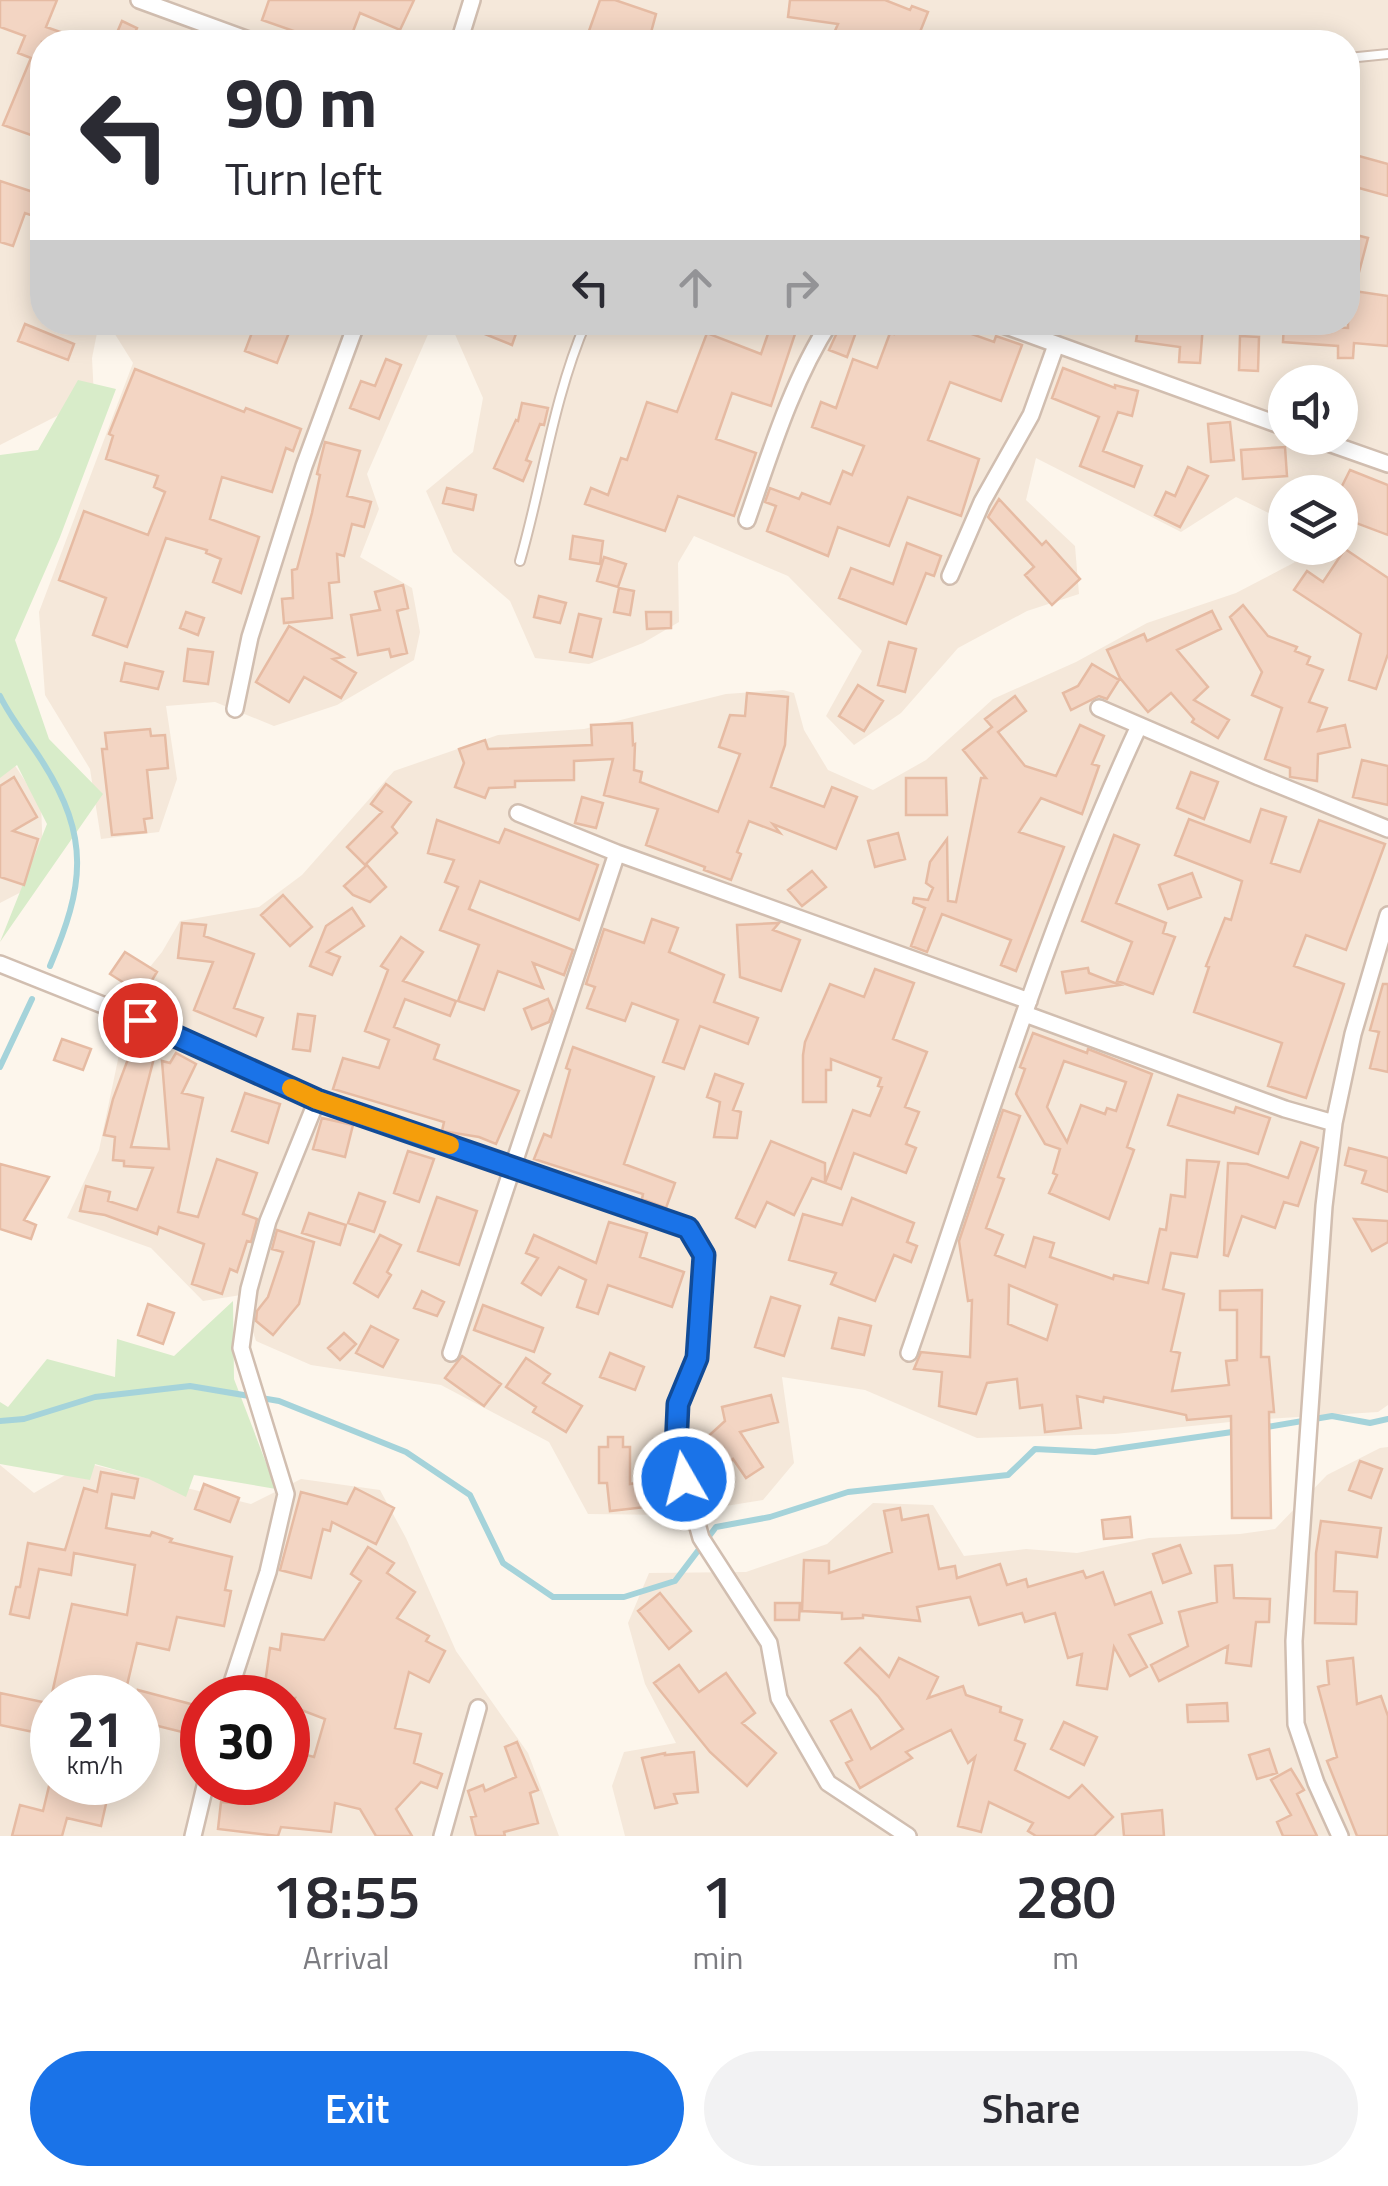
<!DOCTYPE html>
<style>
body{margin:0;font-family:"Titillium Web",sans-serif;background:#f2f2f3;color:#2b2b33;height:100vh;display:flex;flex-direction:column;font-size:38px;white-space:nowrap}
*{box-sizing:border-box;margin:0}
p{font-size:32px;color:#7c7c81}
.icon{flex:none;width:55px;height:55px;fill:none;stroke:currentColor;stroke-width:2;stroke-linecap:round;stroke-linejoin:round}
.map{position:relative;height:1836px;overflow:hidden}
.panel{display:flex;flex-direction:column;background:#fff;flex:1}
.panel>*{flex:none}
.banner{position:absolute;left:30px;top:30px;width:1330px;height:305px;border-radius:40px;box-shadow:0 5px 25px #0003;background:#fff;color:#2b2b33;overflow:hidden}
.buttons{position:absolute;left:1268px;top:365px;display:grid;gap:20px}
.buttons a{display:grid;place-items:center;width:90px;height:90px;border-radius:50%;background:#fff;box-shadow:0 5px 25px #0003;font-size:50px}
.speed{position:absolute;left:30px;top:1675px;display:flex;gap:20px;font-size:50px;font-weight:700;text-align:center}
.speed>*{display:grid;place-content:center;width:130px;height:130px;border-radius:50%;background:#fff;box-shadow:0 5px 25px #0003;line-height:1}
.speed small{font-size:25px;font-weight:400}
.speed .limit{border:15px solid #d22;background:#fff;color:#111}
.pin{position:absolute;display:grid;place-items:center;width:85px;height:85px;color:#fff;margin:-42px;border:5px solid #fff;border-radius:50%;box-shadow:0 2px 10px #0007}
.me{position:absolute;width:110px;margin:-55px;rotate:352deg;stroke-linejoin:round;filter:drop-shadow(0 0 8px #0008)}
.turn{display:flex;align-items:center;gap:35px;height:210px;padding:0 30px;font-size:45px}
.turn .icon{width:130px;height:130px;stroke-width:2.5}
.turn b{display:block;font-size:70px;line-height:85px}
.lanes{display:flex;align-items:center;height:95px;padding:0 30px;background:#0003;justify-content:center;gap:50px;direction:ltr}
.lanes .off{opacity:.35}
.eta{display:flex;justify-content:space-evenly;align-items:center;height:170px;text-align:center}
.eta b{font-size:60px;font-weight:600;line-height:70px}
.button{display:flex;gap:20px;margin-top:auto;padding:20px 30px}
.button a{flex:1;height:115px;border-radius:60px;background:#1a73e8;color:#fff;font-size:40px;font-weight:600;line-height:115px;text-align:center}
.button a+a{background:#f2f2f3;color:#2b2b33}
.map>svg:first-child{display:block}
.residential{fill:#f5e8da;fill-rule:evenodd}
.green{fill:#d8ecc9}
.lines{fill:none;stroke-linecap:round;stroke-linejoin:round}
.stream{stroke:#a5d3da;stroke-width:6}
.building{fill:#f3d5c3;stroke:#e6bba3;stroke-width:2.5;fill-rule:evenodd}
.service-casing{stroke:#d1beb0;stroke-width:12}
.minor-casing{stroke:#d1beb0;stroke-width:20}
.service{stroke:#fff;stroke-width:8}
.minor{stroke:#fff;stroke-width:15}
.route-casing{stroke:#114b97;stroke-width:25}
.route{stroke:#1a73e8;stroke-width:18}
.slow{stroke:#f59e0b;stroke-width:18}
</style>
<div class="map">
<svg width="1388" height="1836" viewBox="0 0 1388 1836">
<rect width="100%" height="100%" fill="#fdf6ec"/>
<path class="residential" d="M0,0H1388V1405L1378,1412L1249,1420L1115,1434L977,1438L865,1390L782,1377L794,1463L763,1500L670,1515L588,1514L549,1442L441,1385L311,1365L256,1341L241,1295L203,1301L151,1248L67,1218L99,1150L124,1031V999L162,952L180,921L259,907L302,875L394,771L498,735L584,729L726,694L783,690L794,693L804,730L828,770L873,790L926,760L993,699L1076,662L1147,623L1236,593L1322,548H1340V492H1285V521L1236,497L1181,532L1036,458L1026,500L1075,546L1079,594L1027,611L958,648L901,713L854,745L826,716L862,651L788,576L694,536L678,563L679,622L643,643L589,664L535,658L510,601L453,552L426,491L473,452L483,398L450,323L1348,322V42H42V322L99,323L92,358L94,397L0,445ZM1285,382H1340V438H1285Z
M108,323H433L367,474L379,509L360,557L412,588L420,632L414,660L337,705L274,726L215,702L166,706L177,779L159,832L101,839L90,769L45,695L39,612L133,363Z
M0,750L10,758L41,805L43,854L25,890L0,903Z
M1388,1447V1836H625L612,1786L624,1752L676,1743L645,1684L628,1623L649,1573L746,1572L827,1544L873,1503L933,1505L964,1556L1026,1549L1077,1553L1149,1538L1240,1534L1275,1529L1327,1475L1380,1448Z
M86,1463L251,1504L301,1479L380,1490L406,1538L456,1651L528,1753L559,1836H0V1465L34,1493ZM52,1698H138V1782H52ZM202,1698H288V1782H202Z"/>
<path class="green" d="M78,380L116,389L60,537L15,640L49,739L103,794L0,942L47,824L17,765L0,778V455L38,450Z
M233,1301L234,1379L276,1489L194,1475L186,1497L149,1479L95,1464L90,1480L0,1464V1402L8,1407L47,1359L115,1377L117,1339L174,1356Z"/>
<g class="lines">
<path class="stream" d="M0,696C11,719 29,740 42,761C91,838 84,886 50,966
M0,1067L32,999
M0,1421L24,1419L95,1397L190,1386L279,1401L406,1452L470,1495L503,1563L553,1597H624L675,1581L716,1527L770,1517L848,1492L1008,1475L1035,1449L1095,1452L1239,1431
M1261,1428L1332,1416L1370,1423L1388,1419"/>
</g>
<path class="building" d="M0,0H57L46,27L83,40L42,42V139L3,125L31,58L18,53L25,36L0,27Z
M269,0H414L400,30L360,13L349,42H325L262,20Z
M600,0H615L656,14L650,36L631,32L627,42H585Z
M790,0H885L910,10L912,6L928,12L916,42H830L838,24L788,17Z
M122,21L137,28L131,42H113Z
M1348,153L1388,164V196L1348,185Z
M0,181L42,195V219L25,213L13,246L0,242Z
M1348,233L1368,238L1354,291L1388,296V346L1354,343L1353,358H1338V346L1283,342L1284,322H1315V326L1348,328Z
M256,322H298L288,335L277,363L245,351Z
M455,322H520L512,345Z
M772,322H799L771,406L732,393L716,439L756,453L734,516L678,496L665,531L585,504L591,488L608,495L621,458L627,460L647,402L677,412L707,333L761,354Z
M898,322H950L949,326L994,342L996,336L1022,345L1001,401L950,382L928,440L979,459L961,516L908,497L889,546L838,527L828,556L767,531L776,506L765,502L770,488L799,499L802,493L830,504L843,471L852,475L864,446L812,427L821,402L836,408L853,359L877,368L890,333L894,334Z
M1139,322L1203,325L1200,363L1179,362L1180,347L1136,341Z
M25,324L74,344L68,360L18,341Z
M840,326L856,332L847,357L829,350Z
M1240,336L1259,337L1258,371L1239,370Z
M386,359L401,365L379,419L350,408L361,381L375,386Z
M1063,368L1115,388V385L1138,391L1132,416L1118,412L1103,451L1142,466L1134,487L1080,466L1099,417L1052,398Z
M135,369L244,412L246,408L301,429L293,451L286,448L272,492L222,477L210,519L259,537L241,593L213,582L221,559L206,553L207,550L166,538L127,647L93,635L106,598L59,580L84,511L148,535L165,492L154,487L158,476L106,459L113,436L109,434Z
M522,403L548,408L544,425L540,424L526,460L531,462L523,481L494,468L516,420L518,421Z
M1230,422L1234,460L1211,462L1208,424Z
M325,442L360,451L347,496L371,502L364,527L352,524L344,556L337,554L339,582L329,583L332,618L284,623L282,599L293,598L292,570L297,569L312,513L320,475L317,474Z
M1285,447L1287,476L1243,479L1241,450Z
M1188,467L1208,476L1180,527L1155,515L1166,492L1175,496Z
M1350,470L1388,485V535L1340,517V490Z
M447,488L476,495L473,510L443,503Z
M999,499L1042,545L1046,541L1080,579L1052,605L1025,575L1034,567L988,517Z
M573,536L603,541L600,564L570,559Z
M907,543L941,556L934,576L926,573L906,624L839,598L851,568L893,584Z
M1345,549L1388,578V654L1376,689L1349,680L1361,634L1294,590L1307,571L1323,582Z
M604,557L626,564L618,587L597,581Z
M403,585L408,608L397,611L407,653L391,657L389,649L358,655L351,615L380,610L375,592Z
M619,588L634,591L630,615L614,612Z
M539,596L566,603L560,623L534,617Z
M1243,605L1268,636L1297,647L1295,651L1310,657L1307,664L1323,670L1309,702L1327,708L1318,731L1345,725L1350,747L1318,754L1317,781L1290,777V768L1265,759L1282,708L1252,695L1262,672L1230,617Z
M1212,611L1221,629L1177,650L1208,687L1194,700L1229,720L1218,738L1192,722L1194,719L1171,693L1148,712L1120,678L1107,650L1144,634L1147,641Z
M186,612L204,618L198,635L180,628Z
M646,612H671V628L647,629Z
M579,614L601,619L592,657L570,652Z
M289,626L343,657L333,659L356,673L341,698L304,677L289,702L256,682Z
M889,642L916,649L905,692L878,685Z
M188,649L213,652L208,684L184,681Z
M125,663L163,672L158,689L121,681Z
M1092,664L1119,680L1107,699L1099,696L1071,710L1063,693L1078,686Z
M858,685L883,701L864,731L839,716Z
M747,693L788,697L785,745L771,787L824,807L832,787L857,797L836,849L773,824L780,833L749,821L737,852L741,854L731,880L704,870L705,867L646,845L658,809L604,795L613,759L574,761V780L515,781V787L489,788L485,798L455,787L464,763L459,749L485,740L488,749L592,745L591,725L632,723L633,745L635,744L634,770L642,772L640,782L718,812L740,754L719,747L730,715L745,716Z
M1015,696L1026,711L998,732L1025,766L1056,776L1080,725L1104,736L1092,764L1099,766L1082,814L1041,798L1019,832L1064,847L1016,971L1001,965L1011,940L942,914L927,952L911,946L925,908L913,903L914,898L928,900L933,888L926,883L930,862L947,839L948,901L956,902L981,778H986L963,750L992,727L985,719Z
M150,729L151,736L165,735L168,768L147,770L152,818L144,819L146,832L112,835L102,749H107L105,733Z
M1362,760L1388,766V805L1353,797Z
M1191,772L1218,782L1204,819L1177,808Z
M14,777L37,817L13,831L38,839L24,885L0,877V786Z
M906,778H946L947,815H906Z
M386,784L411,802L392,827L397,833L365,865L347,847L382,812L371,804Z
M582,797L603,803L596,828L575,823Z
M1261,809L1286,817L1271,863L1300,872L1319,820L1385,844L1346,950L1306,935L1294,966L1344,984L1306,1098L1268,1086L1282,1043L1194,1012L1209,967L1206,966L1225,918L1231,920L1242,881L1175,855L1189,819L1250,842Z
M437,820L499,843L505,829L598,865L579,920L480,881L469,909L573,950L564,975L533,963L543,988L498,971L484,1010L458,1001L479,945L440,930L458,887L445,882L454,860L428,853Z
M898,833L905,859L875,867L868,841Z
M1114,835L1139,845L1116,903L1166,923L1163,933L1175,937L1153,994L1117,981L1132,942L1082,921Z
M367,865L386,887L370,902L353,895L344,886Z
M812,871L826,887L802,906L788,890Z
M1192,873L1201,897L1168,909L1159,885Z
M283,895L312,927L290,946L261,915Z
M352,908L364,926L327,952L340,957L332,975L310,966L326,926Z
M652,919L678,928L669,952L724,975L714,1002L758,1018L748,1044L700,1026L684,1069L663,1062L678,1020L632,1003L625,1021L587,1008L595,987L586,984L604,929L644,943Z
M182,923L206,925L204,936L254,954L234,1008L263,1018L256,1036L194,1010L213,962L178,958Z
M779,923L773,930L800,940L781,991L740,977L737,925Z
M401,937L423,952L403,981L456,1001L450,1016L405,999L394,1027L439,1045L434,1059L519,1091L496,1144L479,1137L442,1131L444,1122L333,1089L343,1058L379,1068L389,1040L365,1031L388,970L381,966Z
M125,952L157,972L143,995L110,974Z
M1088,968L1089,973L1120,985L1066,993L1062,972Z
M875,969L914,983L893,1039L927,1052L905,1107L919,1112L906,1144L916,1148L906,1173L854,1153L841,1189L812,1178L794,1215L767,1202L755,1227L736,1218L771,1141L825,1163V1183L853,1110L870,1116L882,1087L878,1086L881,1078L831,1059V1070H826V1102H803V1055L805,1042L830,984L864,997Z
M1383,984H1388V1072L1370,1068L1379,1032L1370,1030Z
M548,999L553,1011L549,1022L532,1029L524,1009Z
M298,1014L315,1016L310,1051L293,1049Z
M1033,1033L1087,1053L1088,1049L1152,1074L1127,1147L1134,1150L1109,1219L1049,1193L1057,1175L1053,1173L1060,1149L1045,1144L1016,1094L1025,1069L1020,1067ZM1064,1061L1126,1082L1116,1111L1107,1108L1105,1114L1081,1105L1067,1142L1047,1107Z
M62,1039L91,1049L83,1070L54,1060Z
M573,1047L654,1077L624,1164L675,1183L666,1208L642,1199L643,1194L534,1159L544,1134L551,1137L570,1070L566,1068Z
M131,1051L154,1058L131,1147L169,1149L162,1061L170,1063L176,1053L196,1064L182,1093L203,1098L178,1212L198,1217L217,1159L257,1173L243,1214L257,1219L251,1242L247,1241L237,1272L230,1269L222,1294L192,1284L204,1244L159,1227L157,1234L105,1215L80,1211L86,1186L110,1192L108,1201L137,1210L153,1168L124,1166V1161L113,1160L115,1137L104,1135L113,1099Z
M715,1074L743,1084L733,1110L741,1112L737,1138L714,1137L720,1102L707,1097Z
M245,1093L280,1104L268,1143L232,1131Z
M1178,1095L1234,1113L1236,1107L1270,1118L1258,1154L1168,1125Z
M1003,1110L1020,1116L998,1177L1004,1179L986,1228L1003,1235L995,1255L1025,1267L1034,1237L1054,1243L1050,1257L1113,1279L1114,1275L1148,1283L1160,1229L1166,1230L1171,1195L1185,1197L1187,1160L1219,1162L1197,1257L1171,1253L1163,1289L1184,1294L1171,1351L1180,1353L1172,1391L1229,1385L1226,1361L1237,1360V1310H1220V1291L1262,1290L1261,1357H1269L1274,1412H1269L1271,1518H1232L1231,1416L1187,1420L1186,1415L1104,1397L1103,1402L1077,1396L1081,1428L1045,1432L1042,1405L1020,1408L1017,1379L987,1383L976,1414L939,1406L942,1372L914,1369L921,1352L970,1357L972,1300L968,1301L959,1241ZM1009,1285L1057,1305L1047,1340L1008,1324Z
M322,1118L353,1125L345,1157L313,1149Z
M1301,1142L1318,1148L1298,1206L1284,1202L1275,1228L1242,1216L1228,1256L1224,1255L1228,1163L1247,1164L1288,1178Z
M1349,1148L1388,1158V1192L1362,1183L1366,1171L1345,1165Z
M408,1151L434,1159L419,1202L394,1193Z
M0,1164L49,1177L24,1220L36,1225L31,1239L0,1229Z
M359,1193L385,1202L374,1232L348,1223Z
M437,1197L477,1211L459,1265L418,1251Z
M852,1198L914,1223L907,1242L917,1246L911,1262L894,1255L875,1301L831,1284L836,1273L789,1260L803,1214L842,1225Z
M309,1213L346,1225L340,1245L302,1233Z
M1354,1219L1388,1221V1242L1372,1251Z
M609,1222L647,1233L640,1257L684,1272L672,1307L608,1285L598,1314L577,1307L586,1280L559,1267L541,1295L522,1283L538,1258L526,1253L534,1235L596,1263Z
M277,1230L314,1242L299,1304L273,1335L256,1321L257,1311L268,1297L283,1252L272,1249Z
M380,1235L401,1245L387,1272L391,1275L378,1297L354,1283Z
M422,1291L444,1302L437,1316L414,1308Z
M771,1297L800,1306L784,1356L755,1347Z
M148,1304L174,1313L163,1344L138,1335Z
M483,1305L543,1328L534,1352L474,1330Z
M839,1318L871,1326L864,1355L832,1348Z
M371,1326L398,1340L383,1367L356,1353Z
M344,1333L356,1344L340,1360L328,1348Z
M610,1353L644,1367L635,1390L600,1377Z
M462,1356L501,1384L484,1406L445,1378Z
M526,1358L550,1374L543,1383L582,1406L566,1432L533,1412L536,1407L506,1387Z
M771,1395L778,1422L740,1432L763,1467L746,1478L733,1459L715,1476L692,1451L725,1421L722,1407Z
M608,1437H623V1447H630V1484L643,1482L646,1507L610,1511L607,1483H599V1447H608Z
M1360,1461L1382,1469L1371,1498L1349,1490Z
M101,1472L138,1479L134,1498L112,1494L106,1528L150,1536L152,1532L172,1539L170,1542L232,1557L225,1590L231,1591L224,1626L177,1617L169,1650L137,1643L124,1698H51L72,1604L127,1615L135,1565L74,1553L71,1575L39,1569L29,1618L10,1614L16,1587H20L28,1543L65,1550L84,1488L97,1492Z
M204,1484L239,1498L230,1522L195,1509Z
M355,1488L394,1508L376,1544L332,1522L330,1531L323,1529L311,1578L280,1570L301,1492L347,1504Z
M900,1508L902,1520L928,1515L939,1569L955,1566L957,1578L1000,1564L1007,1585L1026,1579L1028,1587L1083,1571L1086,1578L1103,1572L1115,1605L1151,1592L1162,1623L1129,1635L1147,1667L1130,1676L1114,1647L1107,1689L1077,1685L1082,1654L1068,1658L1055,1613L1025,1622L1022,1613L979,1625L970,1597L917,1607L920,1621L863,1615V1618L842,1619V1613L802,1611L804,1560L829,1561V1573L892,1552L884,1511Z
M1130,1517L1132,1537L1104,1539L1102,1520Z
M1321,1521L1381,1528L1377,1557L1336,1552L1334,1591L1357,1592L1356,1624L1315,1623L1316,1553Z
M1180,1545L1191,1573L1163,1583L1153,1554Z
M368,1547L394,1563L387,1573L415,1592L397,1618L429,1636L426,1641L445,1651L429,1682L409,1672L395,1728L421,1734L414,1763L442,1774L437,1788L421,1782L396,1809L412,1836H376L360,1809L335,1803L331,1832L281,1827L278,1836L218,1829L221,1802L245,1804L248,1782H288V1769L291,1770L295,1752L314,1757L325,1719L291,1706L295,1698H263L270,1648L280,1650L282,1634L324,1640L361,1581L351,1574Z
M1232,1565L1234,1598L1270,1599L1269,1622H1256L1251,1666L1226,1663L1228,1646L1159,1681L1151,1665L1188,1646L1179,1612L1217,1602L1215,1566Z
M660,1593L691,1631L669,1649L638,1611Z
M775,1603H800L799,1620H775Z
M860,1648L889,1677L899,1658L938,1677L928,1698L963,1686L966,1695L1001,1707L1000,1712L1022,1720L1015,1740L1025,1744L1015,1770L1069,1798L1082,1785L1113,1817L1094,1836H1036L1028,1831L1033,1823L989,1802L981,1832L958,1826L975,1757L968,1763L951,1730L906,1752L912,1758L860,1788L846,1763L852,1760L831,1721L851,1710L871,1749L903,1729L878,1696L845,1663Z
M1353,1658L1357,1704L1381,1696L1388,1716V1836H1357L1327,1761L1337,1757L1318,1687L1329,1684L1327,1661Z
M679,1665L699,1692L726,1673L755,1713L742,1723L776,1753L747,1786L710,1752L654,1683Z
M138,1690L202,1707L198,1736L138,1721Z
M0,1693L52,1704V1736L0,1725Z
M1227,1703L1228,1721L1188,1722L1187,1705Z
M1064,1722L1097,1737L1084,1765L1051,1749Z
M517,1742L538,1790L530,1793L538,1823L504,1832L505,1836H476L471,1817L476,1816L468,1791L483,1785L485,1791L516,1777L505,1747Z
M1269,1749L1277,1773L1257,1779L1249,1755Z
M694,1752L698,1792L674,1794L677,1803L655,1808L642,1758L665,1753V1755Z
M1291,1769L1304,1790L1297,1794L1317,1836H1283L1277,1822L1291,1815L1271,1780Z
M50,1782L108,1795L101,1826L67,1818L62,1836H12L20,1805L43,1811Z
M1162,1810L1164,1836H1124L1122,1814Z"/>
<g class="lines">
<defs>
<path id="service" d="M1348,58L1388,54
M520,561C543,481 553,399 586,322"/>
<path id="minor" d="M139,0L254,42
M459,42L472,0
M995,322L1285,427
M1314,438L1388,464
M747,520C770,454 792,381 830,322
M950,576L982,502L1031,415L1056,345
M1099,708L1259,777L1388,829
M235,709L250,637L304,466L357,322
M518,813L617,853L1029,1001
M0,964L173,1033L317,1100L688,1228L705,1255L702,1309L697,1358L679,1404L676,1449L701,1538L769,1643L779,1698L828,1783L908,1836
M1025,1014L1285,1109L1334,1123
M451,1353L617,853
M909,1353C982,1143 1045,928 1139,726
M227,1698L268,1572L286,1494L241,1348L249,1289L268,1221L317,1100
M193,1836L206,1782
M442,1836L478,1708
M1340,1836L1316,1783L1296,1724L1294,1641L1324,1206L1334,1123L1353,1034L1388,915"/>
</defs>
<use href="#service" class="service-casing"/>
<use href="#minor" class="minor-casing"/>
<use href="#service" class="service"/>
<use href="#minor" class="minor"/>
</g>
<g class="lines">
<defs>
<path id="route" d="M140,1020L317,1100L688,1228L704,1255L697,1358L678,1404L676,1449L684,1479"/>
</defs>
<use href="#route" class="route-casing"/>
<use href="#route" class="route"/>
<path class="slow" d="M291,1088L317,1100L450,1145"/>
</g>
</svg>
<div class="buttons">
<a><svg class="icon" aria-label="sound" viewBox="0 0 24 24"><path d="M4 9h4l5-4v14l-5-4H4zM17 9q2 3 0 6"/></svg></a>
<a><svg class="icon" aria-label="layers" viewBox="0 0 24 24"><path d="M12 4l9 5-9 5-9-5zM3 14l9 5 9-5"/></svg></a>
</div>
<div class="speed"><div>21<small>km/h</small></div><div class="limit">30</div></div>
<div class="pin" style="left:140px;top:1020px;background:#d93025"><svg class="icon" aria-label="arrive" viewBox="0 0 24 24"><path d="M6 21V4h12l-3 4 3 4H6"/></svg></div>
<svg class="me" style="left:684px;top:1479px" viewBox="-20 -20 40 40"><circle r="17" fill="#1a73e8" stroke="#fff" stroke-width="3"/><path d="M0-11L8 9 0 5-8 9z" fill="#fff"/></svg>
<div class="banner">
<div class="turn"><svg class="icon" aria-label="left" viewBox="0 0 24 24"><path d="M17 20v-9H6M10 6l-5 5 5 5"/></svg><div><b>90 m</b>Turn left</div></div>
<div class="lanes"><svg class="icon" aria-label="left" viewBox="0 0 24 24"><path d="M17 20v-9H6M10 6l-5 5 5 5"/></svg><svg class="icon off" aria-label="ahead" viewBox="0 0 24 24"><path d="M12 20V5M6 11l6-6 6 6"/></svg><svg class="icon off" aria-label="right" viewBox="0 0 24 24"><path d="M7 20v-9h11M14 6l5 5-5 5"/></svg></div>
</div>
</div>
<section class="panel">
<div class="eta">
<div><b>18:55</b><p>Arrival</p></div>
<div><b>1</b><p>min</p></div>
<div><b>280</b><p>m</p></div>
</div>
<div class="button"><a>Exit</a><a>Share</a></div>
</section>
